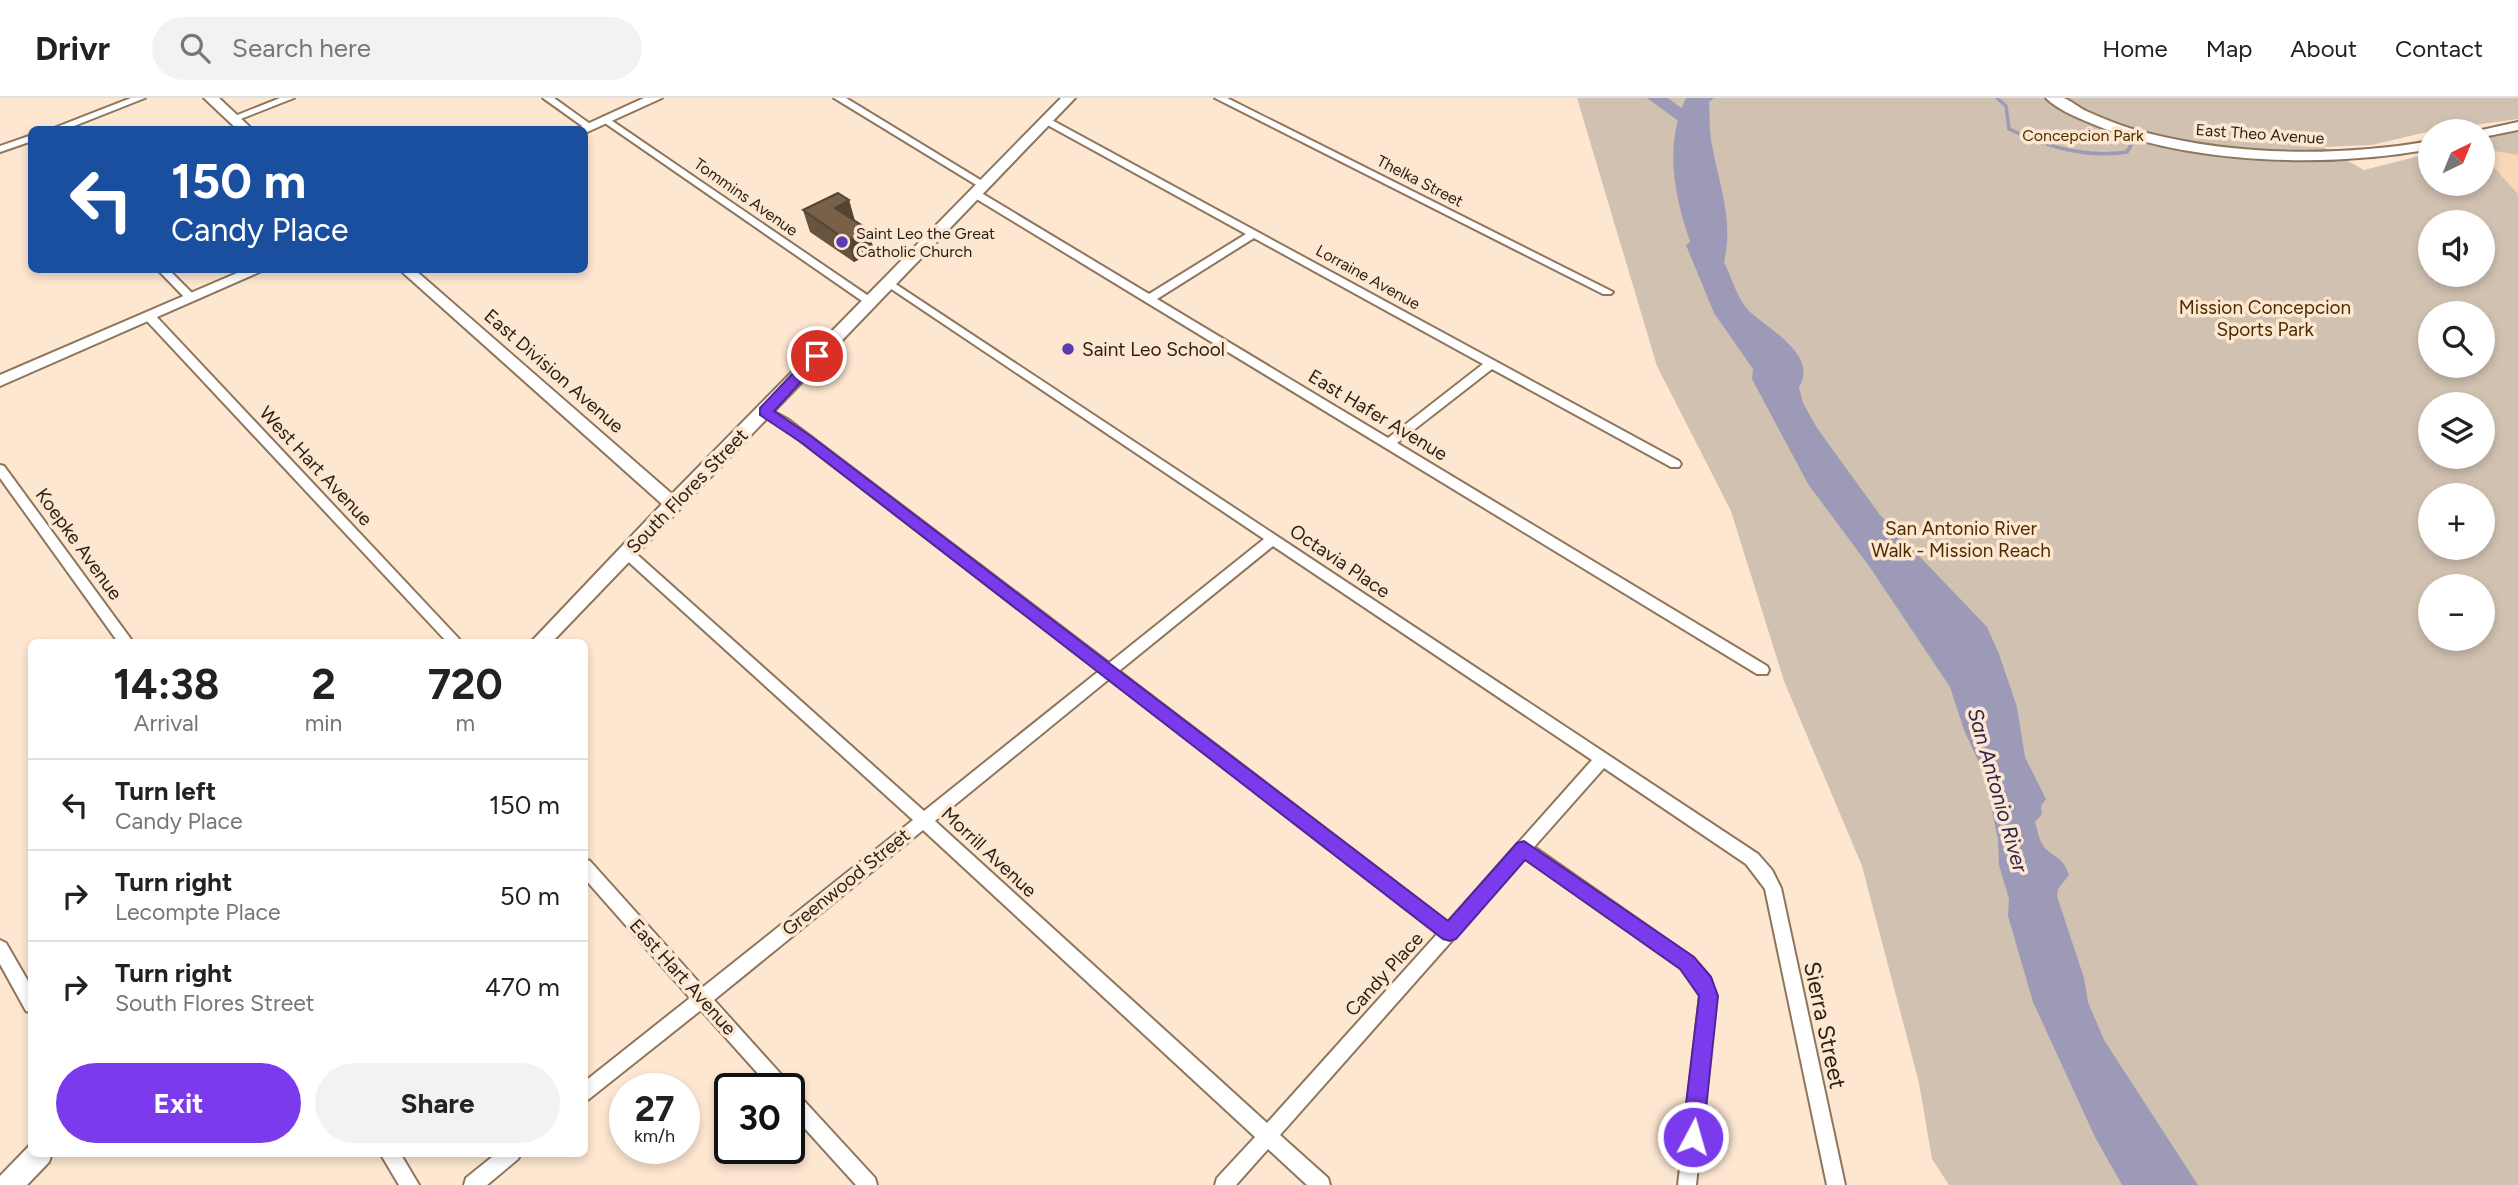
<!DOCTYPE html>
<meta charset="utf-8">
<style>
body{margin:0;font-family:Figtree,sans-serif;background:#f2f2f2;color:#222;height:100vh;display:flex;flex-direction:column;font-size:26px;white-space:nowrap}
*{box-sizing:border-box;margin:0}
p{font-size:23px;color:#767676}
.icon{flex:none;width:38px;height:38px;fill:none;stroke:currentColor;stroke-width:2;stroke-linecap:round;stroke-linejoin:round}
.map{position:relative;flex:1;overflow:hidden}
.drawer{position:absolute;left:28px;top:541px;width:560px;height:518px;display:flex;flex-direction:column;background:#fff;border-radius:10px;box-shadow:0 4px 10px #0003}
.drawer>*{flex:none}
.top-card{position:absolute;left:28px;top:28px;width:560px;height:147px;border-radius:10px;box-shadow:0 4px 10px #0003;background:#1a4fa0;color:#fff;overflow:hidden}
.needle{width:46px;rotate:43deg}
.controls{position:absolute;left:2418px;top:21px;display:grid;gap:14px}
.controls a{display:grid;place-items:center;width:77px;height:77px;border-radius:50%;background:#fff;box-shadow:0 4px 10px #0003;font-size:35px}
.speed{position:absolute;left:609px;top:975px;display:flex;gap:14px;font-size:35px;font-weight:700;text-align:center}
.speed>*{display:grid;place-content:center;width:91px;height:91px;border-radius:50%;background:#fff;box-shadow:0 4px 10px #0003;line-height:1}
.speed small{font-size:18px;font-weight:400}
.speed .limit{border:4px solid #111;border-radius:10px;background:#fff;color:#111}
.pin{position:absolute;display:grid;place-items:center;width:60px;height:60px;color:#fff;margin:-30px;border:4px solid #fff;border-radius:50%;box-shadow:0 2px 7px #0007}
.me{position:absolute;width:77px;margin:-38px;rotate:6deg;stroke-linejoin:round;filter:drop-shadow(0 0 5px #0008)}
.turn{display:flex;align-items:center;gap:24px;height:147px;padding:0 28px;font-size:32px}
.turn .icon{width:91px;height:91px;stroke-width:2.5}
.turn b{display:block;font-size:49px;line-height:60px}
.eta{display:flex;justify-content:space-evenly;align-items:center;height:119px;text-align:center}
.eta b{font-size:42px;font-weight:700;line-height:49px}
.primary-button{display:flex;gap:14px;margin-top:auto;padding:14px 28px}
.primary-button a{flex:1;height:80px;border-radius:42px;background:#7c3aed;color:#fff;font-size:28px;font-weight:700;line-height:80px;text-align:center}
.primary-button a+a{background:#f2f2f2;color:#222}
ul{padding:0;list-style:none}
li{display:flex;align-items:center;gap:21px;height:91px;padding:0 28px;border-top:2px solid #e0e0e0}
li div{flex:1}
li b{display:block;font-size:26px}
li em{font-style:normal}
header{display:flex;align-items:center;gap:42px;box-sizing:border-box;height:98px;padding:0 35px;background:#fff;border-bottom:2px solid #e0e0e0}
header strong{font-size:33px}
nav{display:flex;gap:38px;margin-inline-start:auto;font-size:24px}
.search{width:490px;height:63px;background:#f2f2f2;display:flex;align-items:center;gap:18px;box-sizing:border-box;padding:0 24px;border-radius:38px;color:#767676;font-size:26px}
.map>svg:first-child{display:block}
.built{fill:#f8d8b6}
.green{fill:#d1c1b1;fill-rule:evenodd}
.water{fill:#9d9ab7}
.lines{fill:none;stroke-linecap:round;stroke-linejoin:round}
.stream{stroke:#9d9ab7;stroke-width:3.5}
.river{fill:#9d9ab7;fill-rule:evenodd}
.street-casing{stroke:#8e765c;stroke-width:4}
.secondary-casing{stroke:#8e765c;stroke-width:4}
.street{fill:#fff;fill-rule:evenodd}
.secondary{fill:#fff;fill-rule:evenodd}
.wall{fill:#67533e}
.shaded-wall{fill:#544432}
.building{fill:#786148;stroke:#544432;stroke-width:2}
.route{fill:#7c3aed;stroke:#51269a;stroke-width:2}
.poi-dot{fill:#5b3bb3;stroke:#fde7d1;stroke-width:2.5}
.labels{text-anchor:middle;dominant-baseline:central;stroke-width:7;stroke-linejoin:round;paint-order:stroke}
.far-street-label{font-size:16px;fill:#291f15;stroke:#fde7d1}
.far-park-label{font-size:16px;fill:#4d2d00;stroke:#fde7d1}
.far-poi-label{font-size:16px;fill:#291f15;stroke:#fde7d1;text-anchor:start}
.park-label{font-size:19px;fill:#4d2d00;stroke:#fde7d1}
.poi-label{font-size:19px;fill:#291f15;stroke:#fde7d1;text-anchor:start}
.street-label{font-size:19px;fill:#291f15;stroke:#fde7d1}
.water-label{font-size:21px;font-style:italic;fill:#2d254e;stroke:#fde7d1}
.near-street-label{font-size:23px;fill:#291f15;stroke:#fde7d1}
</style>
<header>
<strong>Drivr</strong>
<div class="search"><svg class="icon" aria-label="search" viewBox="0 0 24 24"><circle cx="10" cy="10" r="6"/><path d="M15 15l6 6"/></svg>Search here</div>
<nav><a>Home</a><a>Map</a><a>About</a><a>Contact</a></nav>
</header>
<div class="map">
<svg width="2518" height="1087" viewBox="0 0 2518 1087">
<rect width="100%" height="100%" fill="#fde7d1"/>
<path class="built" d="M2483,51L2518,57V96L2483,57Z"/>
<path class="green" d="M1577,0H2518V21L2431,33L2372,47L2323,49L2364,72L2431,55V86H2483V57L2518,96V1087H1949L1932,1061L1919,985L1862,768L1784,583L1731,413L1657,268ZM2431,124H2483V177H2431ZM2431,215H2483V268H2431ZM2431,306H2483V359H2431ZM2431,397H2483V450H2431ZM2431,488H2483V541H2431Z
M2518,34V57L2483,51V40Z"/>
<path class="water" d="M1686,0H1714L1709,4C1710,18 1709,33 1712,47C1719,87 1734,123 1724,164C1731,178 1738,202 1749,213C1767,230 1819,257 1799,289L1803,305L1817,330L1880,417L1987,529L1999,556L2017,609L2025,659L2046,701L2041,708L2042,716L2035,724C2037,731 2039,740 2042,746C2050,759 2063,757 2069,777L2058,791L2057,798L2084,880L2088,904L2104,942L2198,1087H2122L2095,1039L2033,904L2008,818L2009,801L1999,767L1998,742L1985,678L1964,632L1950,589L1869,468L1808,386L1752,281L1753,271L1714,215L1686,147L1690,144C1674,96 1664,47 1686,0Z"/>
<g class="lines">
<path class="stream" d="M1997,0L2006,8L2009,31C2047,49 2085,60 2127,54L2133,44"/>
<path class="river" d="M1647,0H1668L1707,29L1704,33H1692Z"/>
<defs>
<path id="street" d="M131,0H145L64,32H49Z
M280,0H294L238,22L230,20Z
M543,0H554L593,28L585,30Z
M834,0H846L987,86L978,88Z
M1215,0H1227L1613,194L1611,196H1603Z
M605,18L873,201V205H865L602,23L600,21Z
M1042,20H1048L1679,363L1681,366L1679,369H1671L1492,271L1397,345L1767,568L1769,572L1767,576H1757L970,97V93H978L1149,196L1246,136L1042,24ZM1254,140L1483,266L1388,340L1157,201Z
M32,37V43L0,54V48Z
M158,172H169L195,198V202H187Z
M888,181L1758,756L1772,772L1781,790L1845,1087H1827L1765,791L1746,766L1604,670L1534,749L1693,860L1710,879L1716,898L1696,1087H1678L1700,898L1697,889L1681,870L1525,760L1280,1037L1328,1080L1330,1087H1307L1268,1051L1236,1087H1215L1217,1080L1255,1039L923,732L714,902L788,984L790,991L795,993L875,1080L877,1087H856L789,1013V990H771L701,912L584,1005V984L690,900L584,780V761L590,763L703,889L913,722L622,458L620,455L622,452H632L924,713L1099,573L781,328L761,317L759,314L761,311H769L789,322L1109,565L1264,441L884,186L882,184ZM1273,448L1592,662L1448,824L1119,573ZM1109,581L1438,835L1267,1025L935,723Z
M149,214L153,215L462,544H447L145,221L143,218Z
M0,367L4,368L133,544H118L0,380Z
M0,842L6,845L32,890V915L26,913L0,866Z
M380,1055H400L419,1087H399Z
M497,1055H521L518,1061L487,1087H464L466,1080Z"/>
<path id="secondary" d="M204,0H219L253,32H238Z
M644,0H662L585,35L584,32H574Z
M1061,0H1075L552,544H531L662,406L400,172H415L672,396Z
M2046,0C2051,0 2058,0 2063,0C2071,2 2079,10 2086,13C2106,22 2126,30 2147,35C2237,58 2339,59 2431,43V51C2327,70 2185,67 2088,24C2074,18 2057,11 2046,0Z
M2518,24V32L2483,39V33H2477Z
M244,172H264L0,288V277Z
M31,1046L32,1055H52L49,1064L27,1087H0V1078Z"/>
</defs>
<use href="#street" class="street-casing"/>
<use href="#secondary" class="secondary-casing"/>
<use href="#street" class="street"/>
<use href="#secondary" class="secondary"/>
</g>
<path class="wall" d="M849,102L855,123L869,132L874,154L854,164L810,134L803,112Z"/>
<path class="shaded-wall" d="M849,102L855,124L835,110Z
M869,132L874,154L854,164L848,143Z"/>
<path class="building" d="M838,95L849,102L835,110L869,132L848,143L803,112Z"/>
<path class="route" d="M817,254L824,258L822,261L774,313L812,339L1448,823L1517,745L1524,743L1694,859L1711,879L1718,898L1703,1039L1700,1046L1693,1049L1685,1046L1682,1039L1699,898L1680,871L1525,762L1456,841L1450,843L1443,841L802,345L760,317V310L812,255Z"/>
<g class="poi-dot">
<circle cx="842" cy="144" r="7"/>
<circle cx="1068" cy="251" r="7"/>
</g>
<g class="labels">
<g class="far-street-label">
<text transform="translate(2260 36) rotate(4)">East Theo Avenue</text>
<text transform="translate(1420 83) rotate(27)">Thelka Street</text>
<text transform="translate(746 99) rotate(35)">Tommins Avenue</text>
<text transform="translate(1368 179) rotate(29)">Lorraine Avenue</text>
</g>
<g class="far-park-label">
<text x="2083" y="37">Concepcion Park</text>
</g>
<g class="far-poi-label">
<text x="856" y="135">Saint Leo the Great<tspan x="856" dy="18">Catholic Church</tspan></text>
</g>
<g class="park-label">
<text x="2265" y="209">Mission Concepcion<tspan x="2265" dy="22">Sports Park</tspan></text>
<text x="1961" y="430">San Antonio River<tspan x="1961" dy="22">Walk - Mission Reach</tspan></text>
</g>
<g class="poi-label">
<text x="1082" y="251">Saint Leo School</text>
</g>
<g class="street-label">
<text transform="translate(554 273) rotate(41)">East Division Avenue</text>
<text transform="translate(1378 317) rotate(31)">East Hafer Avenue</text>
<text transform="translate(316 368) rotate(47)">West Hart Avenue</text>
<text transform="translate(687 393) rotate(-46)">South Flores Street</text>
<text transform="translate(79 446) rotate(54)">Koepke Avenue</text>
<text transform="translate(1340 463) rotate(34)">Octavia Place</text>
<text transform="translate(989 754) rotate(43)">Morrill Avenue</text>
<text transform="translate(846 784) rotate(-39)">Greenwood Street</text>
<text transform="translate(1384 876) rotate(-48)">Candy Place</text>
<text transform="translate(683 879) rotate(48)">East Hart Avenue</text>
</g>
<g class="water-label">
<text transform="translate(1998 692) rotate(74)">San Antonio River</text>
</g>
<g class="near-street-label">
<text transform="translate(1825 927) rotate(78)">Sierra Street</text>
</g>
</g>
</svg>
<div class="controls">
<a><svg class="needle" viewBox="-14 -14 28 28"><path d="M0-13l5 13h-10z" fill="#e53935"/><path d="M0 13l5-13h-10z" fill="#767676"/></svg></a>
<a><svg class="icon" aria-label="sound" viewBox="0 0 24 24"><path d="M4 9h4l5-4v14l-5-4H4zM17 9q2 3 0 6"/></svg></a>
<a><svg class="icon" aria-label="search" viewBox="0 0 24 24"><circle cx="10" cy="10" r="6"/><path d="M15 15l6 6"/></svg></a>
<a><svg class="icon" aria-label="layers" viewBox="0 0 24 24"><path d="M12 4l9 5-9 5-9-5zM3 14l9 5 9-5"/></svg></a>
<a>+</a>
<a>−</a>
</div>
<div class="speed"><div>27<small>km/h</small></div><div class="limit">30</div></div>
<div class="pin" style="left:817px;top:258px;background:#d93025"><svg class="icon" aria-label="arrive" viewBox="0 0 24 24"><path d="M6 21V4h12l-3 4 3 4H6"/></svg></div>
<svg class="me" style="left:1693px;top:1039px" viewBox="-20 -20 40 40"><circle r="17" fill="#7c3aed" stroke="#fff" stroke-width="3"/><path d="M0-11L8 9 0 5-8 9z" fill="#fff"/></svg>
<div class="top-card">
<div class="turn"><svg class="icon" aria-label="left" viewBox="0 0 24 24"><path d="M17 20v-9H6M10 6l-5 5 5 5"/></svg><div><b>150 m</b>Candy Place</div></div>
</div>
<section class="drawer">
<div class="eta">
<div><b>14:38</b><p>Arrival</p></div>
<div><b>2</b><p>min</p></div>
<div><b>720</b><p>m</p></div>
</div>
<ul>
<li><svg class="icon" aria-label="left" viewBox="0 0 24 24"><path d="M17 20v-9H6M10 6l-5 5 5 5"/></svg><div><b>Turn left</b><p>Candy Place</p></div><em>150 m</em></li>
<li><svg class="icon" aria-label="right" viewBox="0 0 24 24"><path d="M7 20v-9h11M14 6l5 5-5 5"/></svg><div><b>Turn right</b><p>Lecompte Place</p></div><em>50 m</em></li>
<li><svg class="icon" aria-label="right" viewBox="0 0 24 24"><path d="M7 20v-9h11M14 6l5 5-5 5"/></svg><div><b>Turn right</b><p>South Flores Street</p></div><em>470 m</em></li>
</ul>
<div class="primary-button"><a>Exit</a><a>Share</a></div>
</section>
</div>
